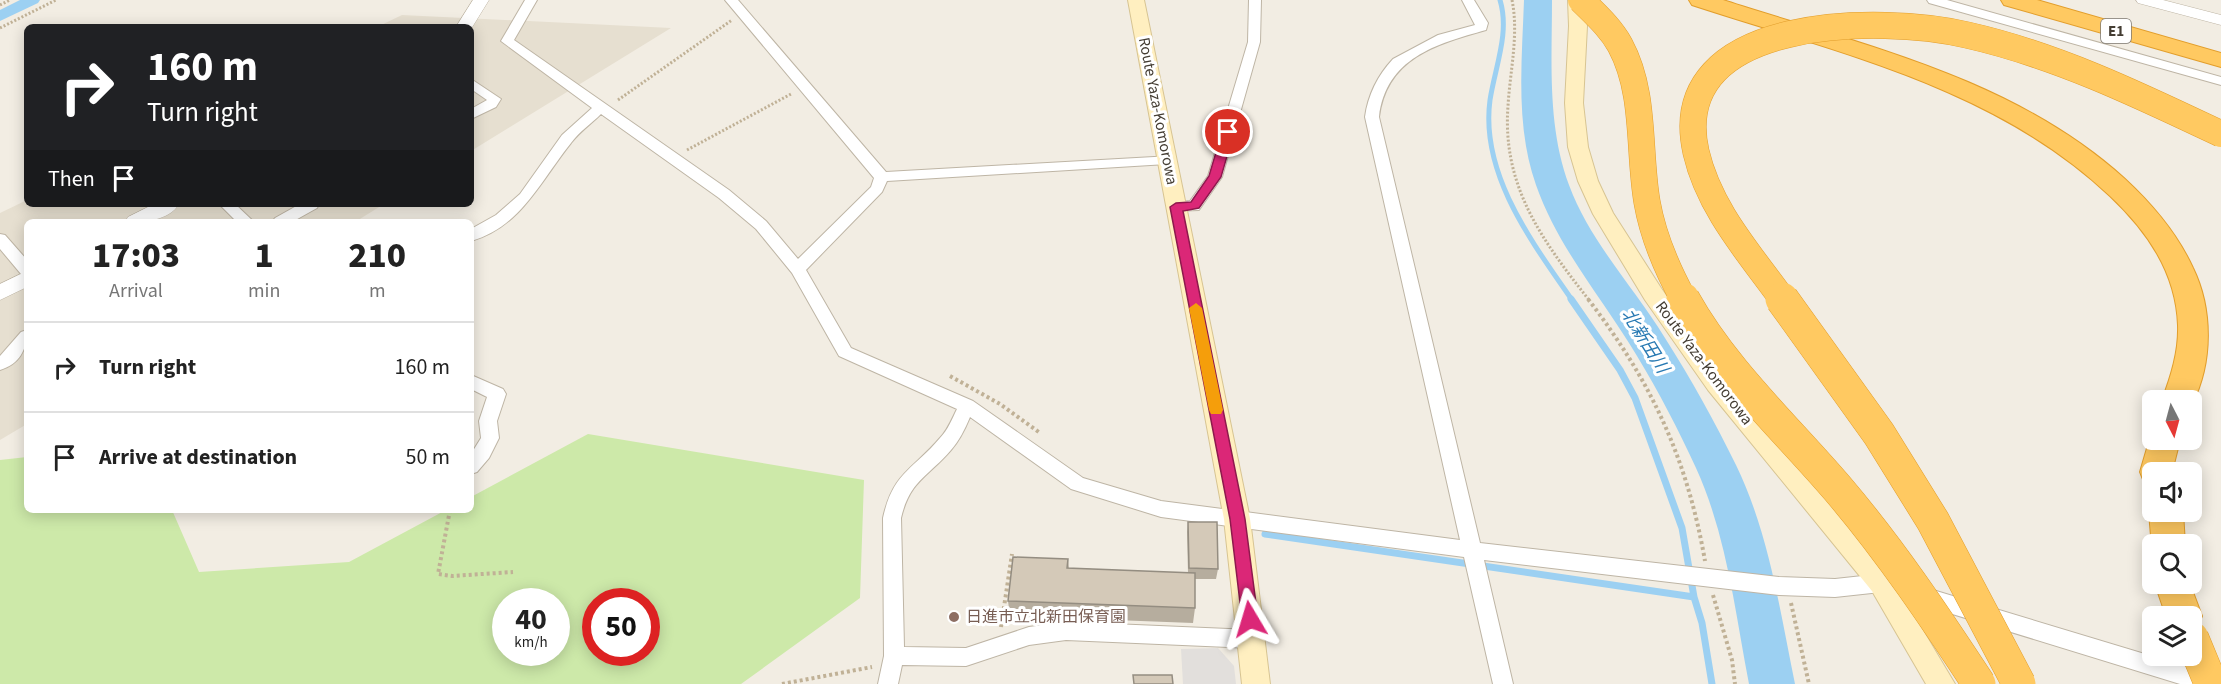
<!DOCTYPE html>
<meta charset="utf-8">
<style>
body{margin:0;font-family:"Source Sans 3","Noto Sans JP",sans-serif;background:#f2f2f2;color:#222;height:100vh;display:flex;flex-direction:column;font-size:22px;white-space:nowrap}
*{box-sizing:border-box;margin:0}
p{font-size:20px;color:#767676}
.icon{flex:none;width:33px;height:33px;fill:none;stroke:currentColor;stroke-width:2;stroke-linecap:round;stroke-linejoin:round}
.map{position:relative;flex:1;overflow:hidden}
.panel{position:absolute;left:24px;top:219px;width:450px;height:294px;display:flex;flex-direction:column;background:#fff;border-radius:9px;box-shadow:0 3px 15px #0003}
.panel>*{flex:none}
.guide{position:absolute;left:24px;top:24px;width:450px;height:183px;border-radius:9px;box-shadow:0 3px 15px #0003;background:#202124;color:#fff;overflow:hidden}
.needle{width:39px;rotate:174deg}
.tools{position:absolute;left:2142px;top:390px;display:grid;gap:12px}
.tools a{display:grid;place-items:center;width:60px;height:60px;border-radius:9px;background:#fff;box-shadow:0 3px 15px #0003;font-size:30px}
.speed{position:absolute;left:492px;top:588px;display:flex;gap:12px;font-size:30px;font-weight:700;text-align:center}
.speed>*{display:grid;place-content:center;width:78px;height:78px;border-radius:50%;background:#fff;box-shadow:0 3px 15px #0003;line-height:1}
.speed small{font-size:15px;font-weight:400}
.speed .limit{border:9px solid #d22;background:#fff;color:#111}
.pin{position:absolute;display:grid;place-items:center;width:51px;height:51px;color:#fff;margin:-26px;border:3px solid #fff;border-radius:50%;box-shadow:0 2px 6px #0007}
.me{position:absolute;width:66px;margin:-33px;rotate:353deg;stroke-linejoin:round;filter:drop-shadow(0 0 4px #0008)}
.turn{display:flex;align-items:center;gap:21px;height:126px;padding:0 24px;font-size:27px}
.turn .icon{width:78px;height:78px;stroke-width:2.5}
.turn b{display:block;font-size:42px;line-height:51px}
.then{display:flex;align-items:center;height:57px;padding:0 24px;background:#0003;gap:12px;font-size:22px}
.eta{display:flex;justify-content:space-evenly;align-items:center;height:102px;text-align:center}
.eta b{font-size:36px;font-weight:800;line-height:42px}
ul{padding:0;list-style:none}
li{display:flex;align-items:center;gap:18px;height:90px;padding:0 24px;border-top:2px solid #e0e0e0}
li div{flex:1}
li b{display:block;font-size:22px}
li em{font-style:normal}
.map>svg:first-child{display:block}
.residential{fill:#e6dfd0}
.green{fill:#cde9a9;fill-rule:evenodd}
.parking{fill:#e2dfdc}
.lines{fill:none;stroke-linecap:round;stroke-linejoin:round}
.stream-far1{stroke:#9cd0f2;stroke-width:5}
.stream{stroke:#9cd0f2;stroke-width:7}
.canal{fill:#9cd0f2;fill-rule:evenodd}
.river{fill:#9cd0f2;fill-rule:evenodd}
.minor-casing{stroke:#beb5a5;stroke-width:2}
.tertiary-casing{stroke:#beb5a5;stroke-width:1}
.secondary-casing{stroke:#d7c492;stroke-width:2}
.motorway-casing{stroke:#e29e2c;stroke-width:2}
.path-far1{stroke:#c0b196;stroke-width:3;stroke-dasharray:2 2;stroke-linecap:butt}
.path{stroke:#c0b196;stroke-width:4;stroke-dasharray:3 3;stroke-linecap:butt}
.minor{fill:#fff;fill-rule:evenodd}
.tertiary{fill:#fff;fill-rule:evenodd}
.secondary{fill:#ffefc0;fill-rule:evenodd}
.motorway{fill:#ffc961;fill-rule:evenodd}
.motorway-bridge-far1-casing{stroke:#e29e2c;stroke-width:27;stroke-linecap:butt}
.motorway-bridge-casing{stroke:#e29e2c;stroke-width:34;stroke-linecap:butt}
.motorway-bridge-far1{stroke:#ffc961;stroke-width:26}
.motorway-bridge{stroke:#ffc961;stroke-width:33}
.wall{fill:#b6ad9e}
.building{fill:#d4c9b8;stroke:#948d81;stroke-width:1.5}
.route{fill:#db2777;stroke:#8e194d;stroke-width:1.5}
.slow{fill:#f59e0b}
.education-dot{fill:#8d6e63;stroke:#fff;stroke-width:2}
.labels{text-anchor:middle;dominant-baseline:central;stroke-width:6;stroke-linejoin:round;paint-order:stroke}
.shield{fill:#fff;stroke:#7c7770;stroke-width:1.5}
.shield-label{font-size:15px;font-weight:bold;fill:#443d33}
.street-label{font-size:16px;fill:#443d33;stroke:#fff}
.education-label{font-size:16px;fill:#785e54;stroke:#fff;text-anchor:start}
.water-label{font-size:18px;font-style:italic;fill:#297ab3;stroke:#fff}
</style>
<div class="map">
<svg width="2221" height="684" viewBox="0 0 2221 684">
<rect width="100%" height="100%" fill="#f2ede3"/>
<path class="residential" d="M402,15L671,28L471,151V27H377Z
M27,200V204H384L355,222H27V424L0,440V213Z"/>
<path class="green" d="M588,434L864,480L860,598L741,684H0V460L27,457V510H172L199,572L349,562L446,510H471V497ZM506,602H556V652H506ZM596,602H646V652H596Z"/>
<path class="parking" d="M1218,648L1234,666L1236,684H1183L1181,649Z"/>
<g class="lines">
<path class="stream-far1" d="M1500,0C1510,33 1495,67 1490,100C1480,174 1532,242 1572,300"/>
<path class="stream" d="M1265,534L1694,597L1682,528L1635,398L1620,370L1571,299
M1694,597L1702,623L1712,684"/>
<path class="canal" d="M20,0H40L38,3L0,21V10Z"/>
<path class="river" d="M1524,0H1552C1552,61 1547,126 1569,185C1590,242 1634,287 1665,338C1691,379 1715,422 1736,465C1769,533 1780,611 1795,684H1749C1735,612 1727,536 1696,468C1679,431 1659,392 1637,356C1603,299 1558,248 1536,185C1515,126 1522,61 1524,0Z"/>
<defs>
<path id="minor" d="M525,0H537L514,40L729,190L766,221L798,259L871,187L874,178L725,0H738L886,172L1172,156L1174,159L1167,164L887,181L882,192L806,270L851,348L973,401L1083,478L1161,501L1460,540L1365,117C1368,95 1378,75 1393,59L1438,35L1475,25L1462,0H1474L1488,23L1486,30C1436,44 1386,58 1379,117L1480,543L1779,577L1835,579L1881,574L1894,579L1897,585L1894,591L1887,594L1881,592L1835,597L1779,595L1484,560L1513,684H1493L1464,557L1161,517L1071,489L970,417C965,429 959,441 951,450C928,477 910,480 901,518L904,647L966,648L1029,627L1066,622L1252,630L1259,633L1262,639L1259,645L1252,648L1066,640L1029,645L966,666L902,665L898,684H878L884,656L883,518C893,472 913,470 940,438C948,430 952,419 957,409L839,356L792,273L756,229L719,198L601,114C592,123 579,132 571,143C541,180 521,227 471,241V229L496,215L520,194L562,135L592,108L501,41Z
M1249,0H1261L1260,42L1222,177L1199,210L1171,211L1169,207L1171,203L1190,201L1208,176L1248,42Z
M1927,0H1947L2221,77V85L1929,3Z
M471,79L501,99L496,107L471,119V109L487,100L471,89Z
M219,204H235L254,222H237Z
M300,204H319L317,208L292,222H272L275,218Z
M0,234L5,235L27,260V276L21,274L0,249Z
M27,330C27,349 20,364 0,370V356L21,332Z
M471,375L503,389L506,394L497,421L499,438L489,458L477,472L471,474V454L481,438L479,421L487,397L471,389Z
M1923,587L2211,674L2218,677L2221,684H2180L1923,605L1916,602L1913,596L1916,590Z"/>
<path id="tertiary" d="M473,0H489L471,29L456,27Z
M2136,0H2163L2221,15V25L2138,3Z
M154,204H179C169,221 143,222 125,222L128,217Z
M27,271V287L0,300V284Z"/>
<path id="secondary" d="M1128,0H1144L1250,519L1270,684H1242L1224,519Z
M1568,0H1584L1587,26L1583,103L1588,147L1598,181L1613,213L1661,288L1724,378L1890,575L1955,684H1926L1872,591L1708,390L1645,300L1593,214L1578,181L1568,147L1565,103L1569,26Z"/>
<path id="motorway" d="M1689,0H1723C1862,45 2014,78 2125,179C2153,205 2177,233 2193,268C2213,309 2213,363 2192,404V400H2162C2171,376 2179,351 2178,325C2176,272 2147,231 2110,196C1995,87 1838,53 1692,5Z
M2001,0H2037L2221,53V67L2004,5Z
M2152,431V440H2180L2172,472H2152V484L2144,482L2140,472Z
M2152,505V512H2183L2185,544H2152V548L2149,512Z
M2155,584H2190L2202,616L2197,627L2192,629V616H2166Z"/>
</defs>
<use href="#minor" class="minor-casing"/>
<use href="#tertiary" class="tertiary-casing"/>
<use href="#secondary" class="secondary-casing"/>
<use href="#motorway" class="motorway-casing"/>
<path class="path-far1" d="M1512,0C1519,34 1510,71 1508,106C1502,186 1542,240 1589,300
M0,5L10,0
M0,28L56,0
M618,100L732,20
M687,150L791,94"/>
<path class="path" d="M1588,299C1651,381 1687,458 1705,561
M950,376L1000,404L1040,433
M450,510L438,574L452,576L513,572
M1713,595L1732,660L1735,684
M1791,603L1809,684
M1001,627L1012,554
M782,684L872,667"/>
<use href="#minor" class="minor"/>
<use href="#tertiary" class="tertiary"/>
<use href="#secondary" class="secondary"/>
<use href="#motorway" class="motorway"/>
<defs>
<path id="motorway-bridge-far1" d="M1581,0C1595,14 1610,27 1620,45C1646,93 1638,150 1647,202C1653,237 1667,269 1684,300
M1783,300C1750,254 1709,209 1696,152C1665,14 1884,15 1967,35C2056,55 2139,95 2221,134"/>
<path id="motorway-bridge" d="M1683,299C1723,371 1785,427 1838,489C1890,550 1935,617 1979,684
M1782,299L1879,434L1933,521L2019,684
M2192,638L2211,684"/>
</defs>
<use href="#motorway-bridge-far1" class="motorway-bridge-far1-casing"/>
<use href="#motorway-bridge" class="motorway-bridge-casing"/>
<use href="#motorway-bridge-far1" class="motorway-bridge-far1"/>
<use href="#motorway-bridge" class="motorway-bridge"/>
</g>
<path class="wall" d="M1188,522L1218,569L1216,579H1195V608L1193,623L1010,616L1008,601L1068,559L1069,568L1188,573L1187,532Z"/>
<path class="building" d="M1188,522H1217L1218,569L1189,568Z
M1013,557L1068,559L1067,568L1195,573V608L1008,601Z
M1133,675H1172L1173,684H1134Z"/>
<path class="route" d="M1228,128L1234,132L1221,177L1199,208L1183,211L1245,519L1258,619L1256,624L1250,626L1244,624L1242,619L1230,519L1170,207L1176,203L1191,202L1209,176L1222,132Z"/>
<path class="slow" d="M1196,303L1202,308L1223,410L1221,414H1211L1209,410L1189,308Z"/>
<circle class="education-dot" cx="954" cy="617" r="6"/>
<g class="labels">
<rect class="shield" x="2101" y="19" width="30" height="24" rx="4.5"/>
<g class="shield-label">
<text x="2116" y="31">E1</text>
</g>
<g class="street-label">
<text transform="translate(1158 111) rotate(79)">Route Yaza-Komorowa</text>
<text transform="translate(1704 363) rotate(53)">Route Yaza-Komorowa</text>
</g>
<g class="education-label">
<text x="966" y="617">日進市立北新田保育園</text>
</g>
<g class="water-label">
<text transform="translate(1645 341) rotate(58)">北新田川</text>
</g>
</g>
</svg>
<div class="tools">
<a><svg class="needle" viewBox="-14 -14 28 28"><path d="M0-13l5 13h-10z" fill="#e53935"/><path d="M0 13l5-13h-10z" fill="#767676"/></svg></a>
<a><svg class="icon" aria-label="sound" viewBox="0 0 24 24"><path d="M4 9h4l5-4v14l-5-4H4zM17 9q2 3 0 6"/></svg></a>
<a><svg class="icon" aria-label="search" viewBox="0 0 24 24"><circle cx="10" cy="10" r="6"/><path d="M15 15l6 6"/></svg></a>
<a><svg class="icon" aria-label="layers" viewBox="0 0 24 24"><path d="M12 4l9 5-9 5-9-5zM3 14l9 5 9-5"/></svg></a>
</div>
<div class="speed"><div>40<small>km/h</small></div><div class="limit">50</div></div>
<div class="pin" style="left:1228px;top:132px;background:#d93025"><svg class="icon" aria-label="arrive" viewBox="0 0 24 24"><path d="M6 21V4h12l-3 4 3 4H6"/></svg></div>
<svg class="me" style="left:1250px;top:619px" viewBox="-20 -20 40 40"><path d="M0-17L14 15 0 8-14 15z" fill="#db2777" stroke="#fff" stroke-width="4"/></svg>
<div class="guide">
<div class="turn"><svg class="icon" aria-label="right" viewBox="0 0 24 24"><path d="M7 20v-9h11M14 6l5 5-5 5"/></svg><div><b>160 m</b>Turn right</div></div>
<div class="then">Then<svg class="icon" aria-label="arrive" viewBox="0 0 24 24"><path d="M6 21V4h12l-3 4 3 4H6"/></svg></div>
</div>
<section class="panel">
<div class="eta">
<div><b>17:03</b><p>Arrival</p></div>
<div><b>1</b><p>min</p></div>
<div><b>210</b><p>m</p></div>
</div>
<ul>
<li><svg class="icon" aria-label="right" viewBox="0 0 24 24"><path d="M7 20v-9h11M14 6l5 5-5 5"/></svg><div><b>Turn right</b></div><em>160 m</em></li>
<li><svg class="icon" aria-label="arrive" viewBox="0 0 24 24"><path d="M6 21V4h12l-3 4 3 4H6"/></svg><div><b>Arrive at destination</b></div><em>50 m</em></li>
</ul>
</section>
</div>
